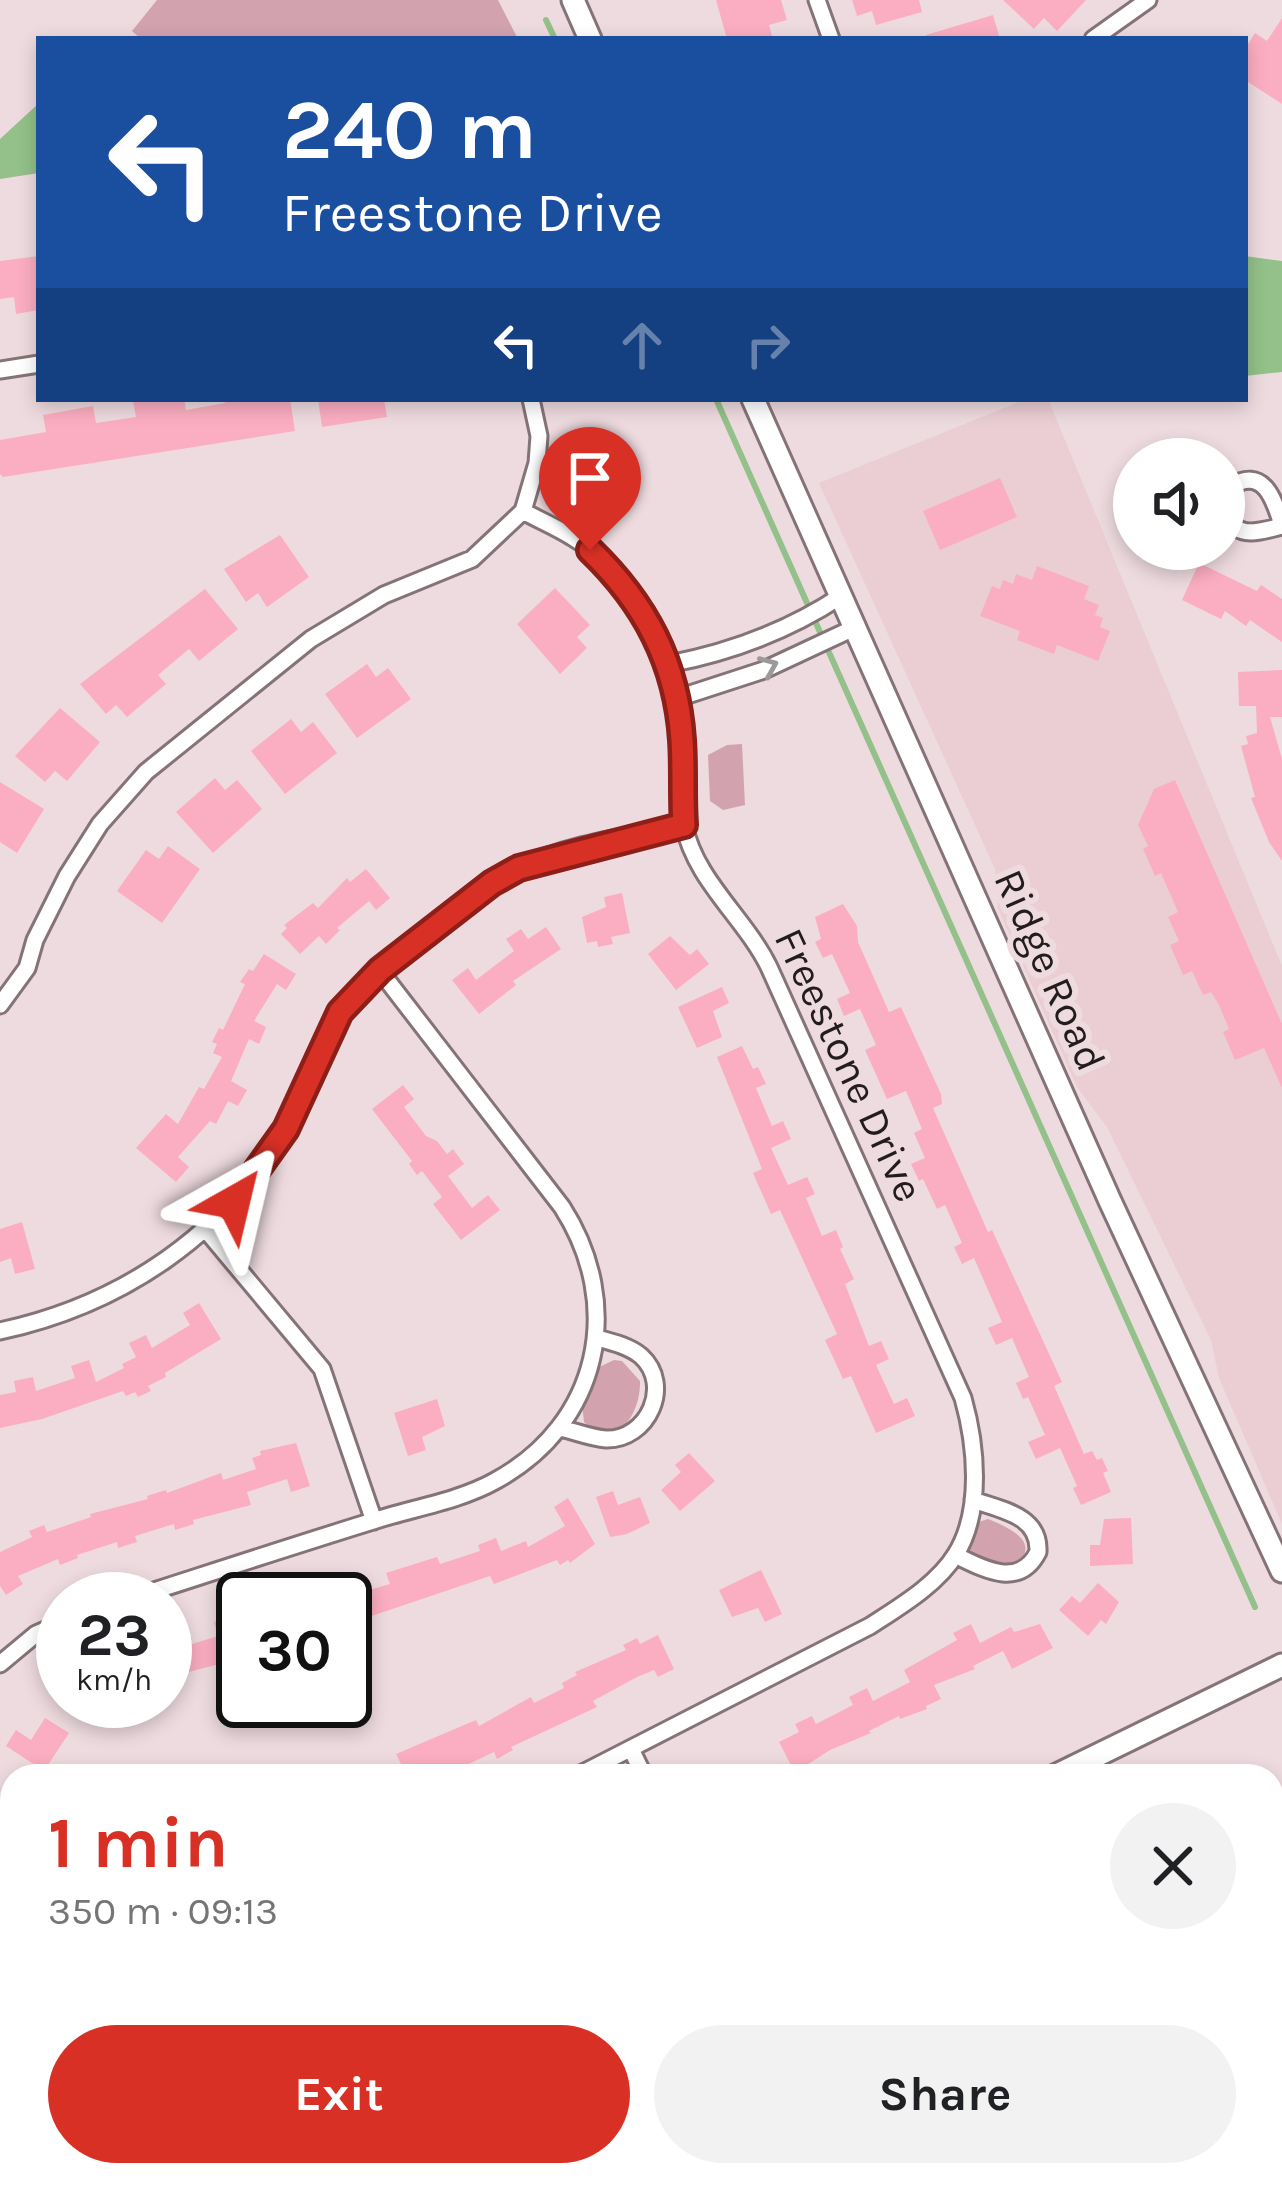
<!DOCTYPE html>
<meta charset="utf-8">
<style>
body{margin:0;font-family:Karla,sans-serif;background:#f2f2f2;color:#202124;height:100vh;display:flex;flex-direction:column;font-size:45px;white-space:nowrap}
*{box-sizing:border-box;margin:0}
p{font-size:39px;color:#757577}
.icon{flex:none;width:66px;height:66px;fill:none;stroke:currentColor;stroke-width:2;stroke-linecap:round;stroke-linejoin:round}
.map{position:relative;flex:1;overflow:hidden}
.sheet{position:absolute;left:0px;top:1764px;width:1284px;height:423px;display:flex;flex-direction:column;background:#fff;border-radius:36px 36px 0 0;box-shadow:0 6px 18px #0003}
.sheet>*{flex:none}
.guide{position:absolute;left:36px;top:36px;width:1212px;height:366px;border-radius:0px;box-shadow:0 6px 18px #0003;background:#1a4fa0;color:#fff;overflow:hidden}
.tools{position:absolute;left:1113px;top:438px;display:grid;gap:24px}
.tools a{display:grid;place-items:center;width:132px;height:132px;border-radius:50%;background:#fff;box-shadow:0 6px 18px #0003;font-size:60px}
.speed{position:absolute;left:36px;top:1572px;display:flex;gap:24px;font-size:60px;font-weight:700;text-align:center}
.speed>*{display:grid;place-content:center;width:156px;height:156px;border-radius:50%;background:#fff;box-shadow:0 6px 18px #0003;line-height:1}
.speed small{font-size:30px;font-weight:400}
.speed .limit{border:6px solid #111;border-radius:18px;background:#fff;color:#111}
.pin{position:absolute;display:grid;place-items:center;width:102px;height:102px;color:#fff;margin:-123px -51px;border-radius:50% 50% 50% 0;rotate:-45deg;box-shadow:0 0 12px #0007}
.pin .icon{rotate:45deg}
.me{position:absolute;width:132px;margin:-66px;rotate:37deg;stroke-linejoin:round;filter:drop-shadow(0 0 9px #0008)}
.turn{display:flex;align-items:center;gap:42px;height:252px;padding:0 48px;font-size:54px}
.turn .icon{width:156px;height:156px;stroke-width:2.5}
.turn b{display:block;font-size:84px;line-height:102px}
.lanes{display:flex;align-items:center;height:114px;padding:0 48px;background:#0003;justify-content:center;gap:60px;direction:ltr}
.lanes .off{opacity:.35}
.round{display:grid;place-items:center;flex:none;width:126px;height:126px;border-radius:63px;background:#f2f2f2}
.summary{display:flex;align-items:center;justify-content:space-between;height:204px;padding:0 48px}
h1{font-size:72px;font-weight:700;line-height:90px;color:#d93025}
.cta{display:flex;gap:24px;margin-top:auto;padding:24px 48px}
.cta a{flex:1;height:138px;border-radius:72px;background:#d93025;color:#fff;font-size:48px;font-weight:700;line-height:138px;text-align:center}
.cta a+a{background:#f2f2f2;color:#202124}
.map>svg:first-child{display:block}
.built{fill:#eaced4}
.green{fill:#d2a3ae}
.water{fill:#93c189}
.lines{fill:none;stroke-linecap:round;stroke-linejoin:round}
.stream{stroke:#93c189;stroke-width:6}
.building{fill:#fbaec1}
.street-casing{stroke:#857477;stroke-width:21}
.secondary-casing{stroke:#857477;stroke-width:27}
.street{stroke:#fff;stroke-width:15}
.secondary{stroke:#fff;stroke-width:21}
.oneway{stroke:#9c9999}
.route-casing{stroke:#8d1f18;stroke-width:30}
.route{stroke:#d93025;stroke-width:21}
.labels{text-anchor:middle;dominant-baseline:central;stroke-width:12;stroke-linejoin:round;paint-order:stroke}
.street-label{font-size:42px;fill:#231c1d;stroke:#eedbdf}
</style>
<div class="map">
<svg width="1282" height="2185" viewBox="0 0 1282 2185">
<rect width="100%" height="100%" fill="#eedbdf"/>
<path class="built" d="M1026,399H1048L1282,966V1524L1219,1378L1211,1340L1107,1127L1077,1087L998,909L995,869L819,483Z"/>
<path class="green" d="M157,0H498L518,39H141L132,31Z
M742,744L745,805L723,810L710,801L708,755L727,745Z
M614,1360L622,1361L640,1381C641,1413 617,1452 584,1422L582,1404L597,1368Z
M988,1519C1011,1528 1046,1545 1010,1568L972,1558L965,1549L972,1524Z"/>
<path class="water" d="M39,103V173L0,179V139Z
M1245,256L1282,261V372L1245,376Z"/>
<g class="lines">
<path class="stream" d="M546,20L555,39
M716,399L1255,1607"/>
</g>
<path class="building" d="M716,0H781L787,20L769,25L772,36L727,39Z
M852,0H919L922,12L876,25L872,11L857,16Z
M1003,0H1086L1057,31L1044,18L1034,29Z
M993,15L1000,39H926V35Z
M1282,18V104L1245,80V49L1255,33L1267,41Z
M39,256V310L16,314L14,297L0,299V261Z
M146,399H184L186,410L225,403L224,399H290L295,431L3,477L0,474V440L46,432L43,415L93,406L96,423L136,417L133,401Z
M318,399H384L387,417L322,427Z
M1000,478L1017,517L940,550L923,511Z
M280,535L309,577L267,607L258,593L246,602L224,569Z
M1199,563L1257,591L1261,585L1282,599V642L1250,620L1246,626L1225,611L1221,619L1182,600Z
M1037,566L1089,586L1084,599L1099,605L1095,615L1103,618L1100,627L1110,631L1098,661L1057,645L1054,654L1017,640L1020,631L980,616L992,586L1000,589L1003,580L1013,584L1016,574L1032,580Z
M555,588L590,625L577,637L587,648L560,674L517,624Z
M205,589L238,629L199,661L189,649L158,675L166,684L127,717L116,705L106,714L80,684Z
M367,664L376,677L388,668L411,699L357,738L325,694Z
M1282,670V717H1270L1282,759V861L1269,842L1251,798L1255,797L1241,746L1248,744L1246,736L1257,733L1256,706H1239L1238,672Z
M60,708L100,742L67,781L55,771L45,782L15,756Z
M291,719L301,732L313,722L337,753L285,794L251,751Z
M215,778L225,790L237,780L262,809L213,853L176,812Z
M1175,780L1282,1024V1088L1264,1048L1235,1060L1223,1032L1229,1029L1218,1003L1211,992L1203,995L1192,971L1183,975L1170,945L1179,941L1168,917L1178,912L1161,873L1155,876L1143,849L1148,846L1138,825L1154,789Z
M0,782L44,809L17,853L0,842Z
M168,846L200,869L162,923L117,891L146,850L159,859Z
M366,869L390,898L376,910L369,901L337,928L340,930L326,944L319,936L300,954L281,934L287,928L284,925L313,903L318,908L347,878L350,882Z
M622,893L630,933L611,937L613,944L598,947L597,941L587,943L582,917L606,907L604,897Z
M843,904L857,926L858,942L889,1012L901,1007L941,1094L942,1104L933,1108L988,1232L992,1230L1062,1382L1054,1386L1084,1454L1092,1451L1097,1460L1102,1458L1108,1471L1103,1473L1111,1492L1081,1505L1073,1488L1077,1486L1060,1448L1036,1459L1028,1442L1045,1435L1028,1397L1023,1399L1016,1383L1029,1377L1012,1338L996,1345L988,1328L1002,1322L974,1258L962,1264L954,1247L962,1243L945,1205L937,1209L923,1179L919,1181L911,1164L925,1158L914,1133L922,1129L906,1091L887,1099L865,1050L876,1045L860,1009L844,1016L837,999L850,993L832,954L823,958L815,942L821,939L815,917Z
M546,927L561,949L513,981L516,985L479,1014L452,980L468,968L476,980L514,951L506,939L521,929L528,939Z
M670,936L690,955L697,949L709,964L676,990L648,954Z
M264,954L296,974L286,990L277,984L254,1021L266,1027L259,1044L249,1039L231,1081L247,1090L238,1106L228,1101L216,1124L210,1121L178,1157L189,1167L176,1182L136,1148L166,1114L178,1124L199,1087L204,1089L222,1057L213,1053L217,1044L212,1042L219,1028L223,1030L245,984L240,982L249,969L253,971Z
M722,987L729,1003L713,1011L722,1037L697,1048L678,1007Z
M742,1046L753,1069L758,1067L766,1084L756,1088L772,1126L783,1121L791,1139L771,1148L788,1185L807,1177L815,1194L806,1198L822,1236L836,1230L843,1247L840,1249L854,1279L845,1284L869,1346L881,1341L889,1359L876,1365L894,1404L907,1398L915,1416L876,1433L851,1376L843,1379L825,1340L837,1334L780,1210L771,1214L753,1173L762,1169L717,1057Z
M403,1085L414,1099L404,1107L426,1136L437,1141L447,1154L453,1149L464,1164L448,1176L472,1208L488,1195L500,1210L461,1240L433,1204L442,1197L422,1171L417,1175L409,1164L412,1161L372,1109Z
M22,1222L35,1269L15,1274L11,1258L0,1262V1229Z
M199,1303L221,1339L165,1373L166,1377L148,1386L151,1391L138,1397L135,1392L126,1396L123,1391L42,1419L0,1428V1395L16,1392L14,1381L33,1377L36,1391L75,1378L71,1366L89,1360L96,1382L124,1368L122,1364L136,1357L129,1343L146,1335L152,1348L190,1325L183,1313Z
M437,1399L445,1426L422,1437L426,1450L408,1456L394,1413Z
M296,1443L310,1486L291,1492L287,1479L247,1492L251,1505L193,1520L194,1524L175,1530L174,1524L135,1536L137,1542L118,1548L117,1542L77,1555L78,1558L60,1565L58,1559L18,1576L23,1584L6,1595L0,1586V1552L32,1537L29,1531L44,1525L47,1532L91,1517L90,1514L148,1499L147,1496L166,1490L167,1493L221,1473L223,1480L256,1469L252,1458L261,1455L260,1451Z
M689,1453L715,1481L680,1511L661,1490L681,1472L675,1465Z
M613,1491L618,1505L640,1497L650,1523L627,1534L610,1537L596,1497Z
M568,1498L595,1544L570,1563L568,1560L560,1565L557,1560L494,1584L490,1576L345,1625V1599H311L348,1584L352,1595L390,1584L386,1573L437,1557L440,1564L480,1551L478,1545L496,1538L501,1551L526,1541L528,1547L565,1526L554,1507Z
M1131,1518L1133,1564L1090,1566V1545H1100L1104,1519Z
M761,1570L782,1614L765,1622L758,1608L732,1617L719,1590Z
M1098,1583L1119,1602L1106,1624L1101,1620L1088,1636L1059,1610L1072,1596L1080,1603Z
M232,1616L243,1658L165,1678V1624H168L176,1649L218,1636L214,1622Z
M971,1624L980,1643L1011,1627L1014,1632L1040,1624L1053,1648L1012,1669L1003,1651L973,1666L975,1669L934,1685L941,1699L926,1706L927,1709L900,1719L899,1716L869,1731L871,1733L830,1750L802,1768L800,1765L793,1769L779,1742L799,1732L795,1724L812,1716L816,1724L853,1705L849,1697L867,1688L873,1701L910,1682L904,1670L957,1640L953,1633Z
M658,1635L674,1669L658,1677L654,1670L637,1677L593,1701L597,1707L511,1747L513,1750L497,1759L494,1752L456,1770L458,1776H438L435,1771L425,1776H407L396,1754L476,1720L479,1726L531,1697L534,1703L564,1688L562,1683L577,1675L575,1672L626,1650L623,1645L637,1638L640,1644Z
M45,1718L69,1733L44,1771L6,1746L16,1730L31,1740Z"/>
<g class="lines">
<defs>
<path id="street" d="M817,0L831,39
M1093,39L1148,0
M0,370L39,364
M1224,506L1230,487C1263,466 1274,498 1282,525
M523,511C539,520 556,527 572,537C642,578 678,665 682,741C684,769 679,797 684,825C695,880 745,918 769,967L963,1398C976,1444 983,1510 956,1554C937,1585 899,1607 870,1626L577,1776
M1224,513C1237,540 1257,532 1282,526
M669,664C732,652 788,631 841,596
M678,698L764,670L856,627
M0,1005L27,968L35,940L67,876L100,824L146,772L311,639L384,595L472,559L523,511L537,463L539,436L531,399
M206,1230L322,1369L374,1521
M0,1331C121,1305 226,1235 287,1126C308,1090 316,1044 341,1011C362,982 394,960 421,938C452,914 482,885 517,869C567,844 630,836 684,825
M560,1428C574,1431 591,1438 606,1439C648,1440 673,1385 641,1356C629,1346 612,1342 597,1338
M955,1555C984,1569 1019,1589 1038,1552C1040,1515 1001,1510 973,1500
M129,1599C210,1573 292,1546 373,1521C413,1508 459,1501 495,1481C600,1424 625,1305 562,1207L380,971
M0,1664L36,1634L63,1622
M631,1749L644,1776
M0,1998L12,2022
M0,2067L12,2061
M1187,2175L1232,2185
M715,2185L734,2175"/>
<path id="secondary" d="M573,0L590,39
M753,399L1110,1201L1282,1571
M1055,1776L1282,1665
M242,2185L262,2175"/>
</defs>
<use href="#street" class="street-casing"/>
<use href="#secondary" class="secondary-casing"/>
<use href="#street" class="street"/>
<use href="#secondary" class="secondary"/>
</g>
<defs><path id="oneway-chevron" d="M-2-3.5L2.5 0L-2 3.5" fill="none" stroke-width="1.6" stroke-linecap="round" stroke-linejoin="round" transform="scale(3)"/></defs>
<use class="oneway" href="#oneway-chevron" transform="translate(769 666) rotate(-23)"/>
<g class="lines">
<defs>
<path id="route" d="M234,1202L286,1129L340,1012L380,970L492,883L519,868L684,825C682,796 684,768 682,740C677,663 645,603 590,550"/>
</defs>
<use href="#route" class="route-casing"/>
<use href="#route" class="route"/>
</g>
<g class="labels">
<g class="street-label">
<text transform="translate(1050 970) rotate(66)">Ridge Road</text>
<text transform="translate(849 1065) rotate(65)">Freestone Drive</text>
</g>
</g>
</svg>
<div class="tools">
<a><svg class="icon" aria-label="sound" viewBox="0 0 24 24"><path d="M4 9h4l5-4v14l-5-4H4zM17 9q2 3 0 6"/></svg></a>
</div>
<div class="speed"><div>23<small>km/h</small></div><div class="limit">30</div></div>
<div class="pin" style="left:590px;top:550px;background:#d93025"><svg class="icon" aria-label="arrive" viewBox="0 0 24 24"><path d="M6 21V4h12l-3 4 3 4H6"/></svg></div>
<svg class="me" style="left:234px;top:1202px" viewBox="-20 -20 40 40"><path d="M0-17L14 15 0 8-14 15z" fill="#d93025" stroke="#fff" stroke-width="4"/></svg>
<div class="guide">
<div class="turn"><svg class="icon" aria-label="left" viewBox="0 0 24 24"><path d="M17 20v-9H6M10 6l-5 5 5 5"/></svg><div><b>240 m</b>Freestone Drive</div></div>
<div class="lanes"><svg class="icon" aria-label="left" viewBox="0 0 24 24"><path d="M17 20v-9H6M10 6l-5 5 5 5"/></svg><svg class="icon off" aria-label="ahead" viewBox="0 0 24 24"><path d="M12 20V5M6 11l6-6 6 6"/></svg><svg class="icon off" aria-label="right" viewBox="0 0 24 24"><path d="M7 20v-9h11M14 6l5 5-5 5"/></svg></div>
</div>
<section class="sheet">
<div class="summary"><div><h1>1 min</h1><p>350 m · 09:13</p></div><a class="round"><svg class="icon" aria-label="close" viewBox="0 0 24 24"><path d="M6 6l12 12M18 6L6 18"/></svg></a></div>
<div class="cta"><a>Exit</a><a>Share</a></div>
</section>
</div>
